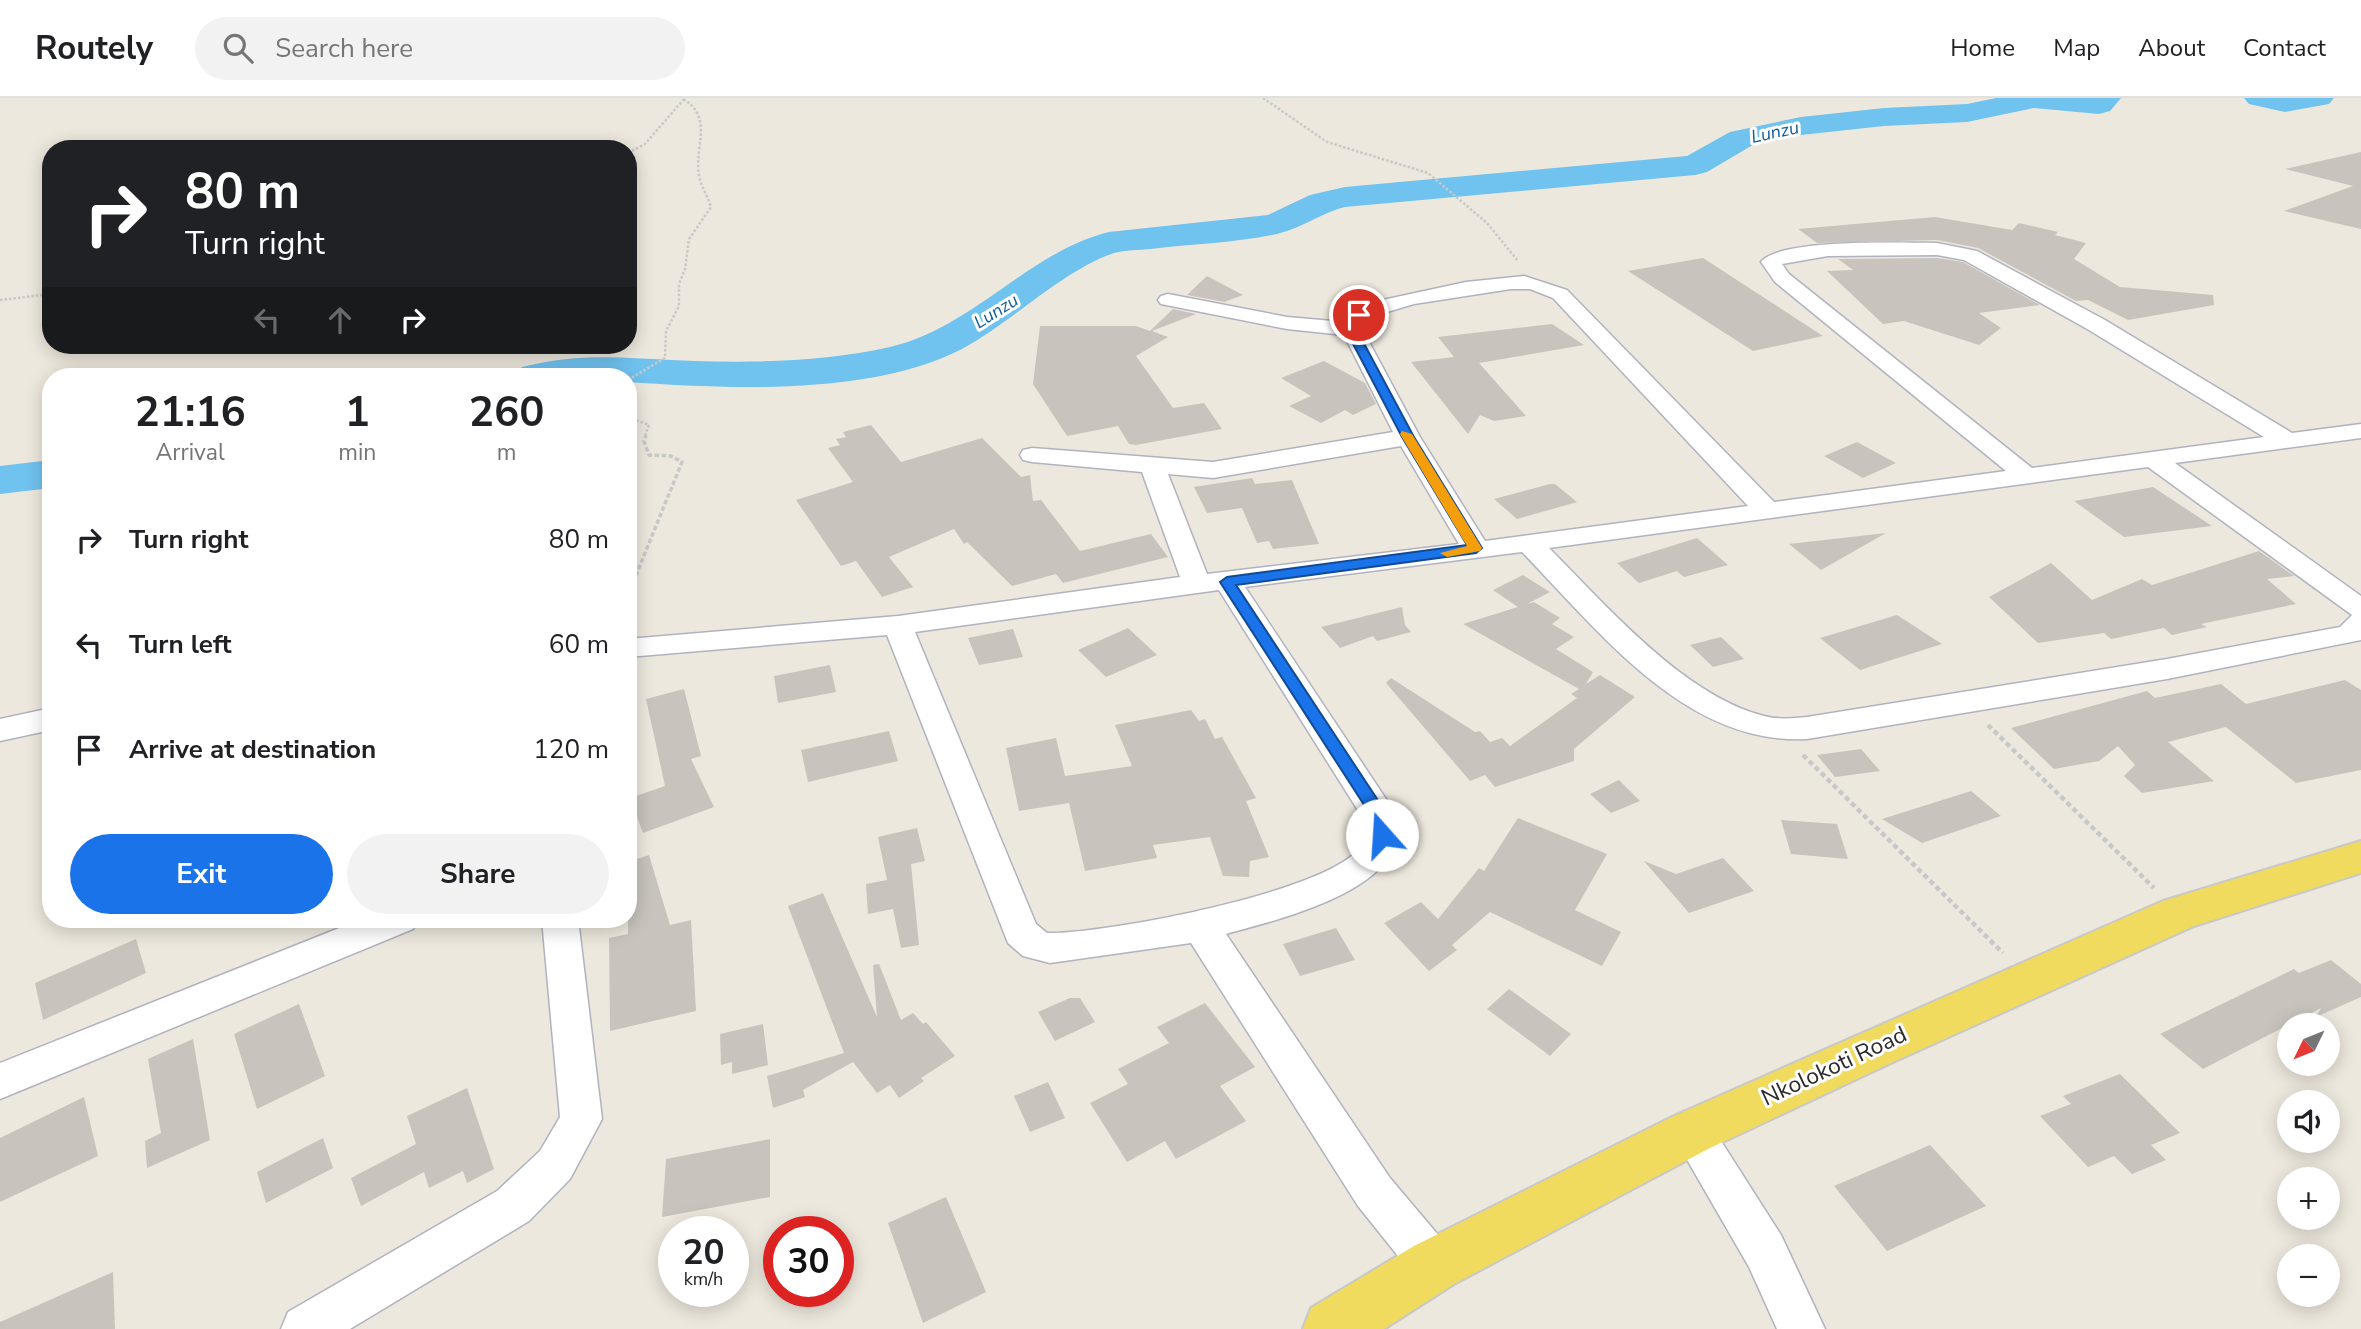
<!DOCTYPE html>
<meta charset="utf-8">
<style>
body{margin:0;font-family:"Nunito Sans",sans-serif;background:#f2f2f2;color:#202124;height:100vh;display:flex;flex-direction:column;font-size:26px;white-space:nowrap}
*{box-sizing:border-box;margin:0}
p{font-size:23px;color:#757577}
.icon{flex:none;width:38px;height:38px;fill:none;stroke:currentColor;stroke-width:2;stroke-linecap:round;stroke-linejoin:round}
.map{position:relative;flex:1;overflow:hidden}
.side{position:absolute;left:42px;top:270px;width:595px;height:560px;display:flex;flex-direction:column;background:#fff;border-radius:28px;box-shadow:0 4px 18px #0003}
.side>*{flex:none}
.top-card{position:absolute;left:42px;top:42px;width:595px;height:214px;border-radius:28px;box-shadow:0 4px 18px #0003;background:#202124;color:#fff;overflow:hidden}
.needle{width:46px;rotate:227deg}
.fabs{position:absolute;left:2277px;top:915px;display:grid;gap:14px}
.fabs a{display:grid;place-items:center;width:63px;height:63px;border-radius:50%;background:#fff;box-shadow:0 4px 18px #0003;font-size:35px}
.speed{position:absolute;left:658px;top:1118px;display:flex;gap:14px;font-size:35px;font-weight:700;text-align:center}
.speed>*{display:grid;place-content:center;width:91px;height:91px;border-radius:50%;background:#fff;box-shadow:0 4px 18px #0003;line-height:1}
.speed small{font-size:18px;font-weight:400}
.speed .limit{border:10px solid #d22;background:#fff;color:#111}
.pin{position:absolute;display:grid;place-items:center;width:60px;height:60px;color:#fff;margin:-30px;border:4px solid #fff;border-radius:50%;box-shadow:0 2px 7px #0007}
.me{position:absolute;width:77px;margin:-38px;rotate:341deg;stroke-linejoin:round;filter:drop-shadow(0 0 5px #0008)}
.turn{display:flex;align-items:center;gap:24px;height:147px;padding:0 28px;font-size:32px}
.turn .icon{width:91px;height:91px;stroke-width:2.5}
.turn b{display:block;font-size:49px;line-height:60px}
.lanes{display:flex;align-items:center;height:66px;padding:0 28px;background:#0003;justify-content:center;gap:35px;direction:ltr}
.lanes .off{opacity:.35}
.eta{display:flex;justify-content:space-evenly;align-items:center;height:119px;text-align:center}
.eta b{font-size:42px;font-weight:700;line-height:49px}
.cta{display:flex;gap:14px;margin-top:auto;padding:14px 28px}
.cta a{flex:1;height:80px;border-radius:42px;background:#1a73e8;color:#fff;font-size:28px;font-weight:700;line-height:80px;text-align:center}
.cta a+a{background:#f2f2f2;color:#202124}
ul{padding:0;list-style:none}
li{display:flex;align-items:center;gap:21px;height:105px;padding:0 28px}
li div{flex:1}
li b{display:block;font-size:26px}
li em{font-style:normal}
header{display:flex;align-items:center;gap:42px;box-sizing:border-box;height:98px;padding:0 35px;background:#fff;border-bottom:2px solid #e0e0e0}
header strong{font-size:33px}
nav{display:flex;gap:38px;margin-inline-start:auto;font-size:24px}
.search{width:490px;height:63px;background:#f2f2f2;display:flex;align-items:center;gap:18px;box-sizing:border-box;padding:0 24px;border-radius:38px;color:#757577;font-size:26px}
.map>svg:first-child{display:block}
.lines{fill:none;stroke-linecap:round;stroke-linejoin:round}
.river{fill:#70c2ef;fill-rule:evenodd}
.building{fill:#c8c4bd}
.minor-casing{stroke:#b1b2bf;stroke-width:3}
.major-casing{stroke:#c8c8c8;stroke-width:4}
.path-far2{stroke:#c8c8c8;stroke-width:2.5;stroke-dasharray:2.5 2;stroke-linecap:butt}
.path-far1{stroke:#c8c8c8;stroke-width:3.5;stroke-dasharray:4.5 2.5;stroke-linecap:butt}
.path{stroke:#c8c8c8;stroke-width:4.5;stroke-dasharray:5 3.5;stroke-linecap:butt}
.minor{fill:#fff;fill-rule:evenodd}
.major{fill:#f1db5e;fill-rule:evenodd}
.route{fill:#1a73e8;stroke:#114b97;stroke-width:2}
.slow{fill:#f59e0b}
.labels{text-anchor:middle;dominant-baseline:central;stroke-width:6;stroke-linejoin:round;paint-order:stroke}
.far-water-label{font-size:18px;font-style:italic;fill:#0d5f9d;stroke:#fff}
.near-street-label{font-size:23px;fill:#2b2b2b;stroke:#fff}
</style>
<header>
<strong>Routely</strong>
<div class="search"><svg class="icon" aria-label="search" viewBox="0 0 24 24"><circle cx="10" cy="10" r="6"/><path d="M15 15l6 6"/></svg>Search here</div>
<nav><a>Home</a><a>Map</a><a>About</a><a>Contact</a></nav>
</header>
<div class="map">
<svg width="2361" height="1231" viewBox="0 0 2361 1231">
<rect width="100%" height="100%" fill="#ede8dd"/>
<g class="lines">
<path class="river" d="M1996,0H2121L2110,13L2099,16L2034,10L1967,24L1884,28L1801,37L1751,48L1707,74L1695,77L1345,109C1320,115 1300,132 1272,137C1232,145 1190,146 1151,151C1139,152 1125,152 1114,155C1063,172 1011,225 962,251C870,298 729,291 628,284V278H516L522,269C586,253 631,261 695,263C759,265 828,263 890,249C973,230 1028,154 1109,134L1268,117L1310,97L1345,89L1687,58L1730,34L1801,19L1884,10L1967,6Z
M2244,0H2334L2329,6L2285,14L2249,6Z
M51,362V390L0,396V368Z"/>
</g>
<path class="building" d="M2361,54V131L2284,113L2353,88L2285,71Z
M1935,119L2012,132L2019,125L2058,134L2055,137L2086,145L2074,161L2120,189L2213,197L2214,207L2128,222L2088,202L2076,203L1978,150L1937,142L1817,145L1798,131Z
M1703,160L1823,238L1753,253L1628,173Z
M1937,160L1963,164L2040,207L1979,215L2001,230L1979,247L1904,223L1883,226L1827,173L1853,172L1838,161Z
M1207,178L1243,197L1224,204L1187,197Z
M1173,211L1196,216L1152,233L1168,239L1136,258L1173,310L1204,305L1222,331L1136,347L1129,346L1118,328L1067,338L1033,286L1040,228H1136L1150,233Z
M1552,226L1584,247L1479,265L1526,318L1494,323L1480,317L1468,336L1411,264L1454,259L1438,239Z
M1324,263L1365,285L1376,306L1353,317L1345,312L1321,325L1289,308L1311,298L1281,280Z
M871,327L901,364L982,340L1021,379L1030,377L1033,403L1041,402L1080,453L1151,436L1168,459L1063,485L1056,476L1012,488L967,444L964,446L954,431L889,459L913,489L882,499L856,463L841,468L796,402L853,384L828,350L840,347L836,341L846,339L843,334Z
M1857,344L1896,365L1863,380L1824,358Z
M1252,380L1255,386L1292,382L1319,446L1273,451L1269,443L1257,445L1242,410L1207,415L1194,389Z
M1550,386H1555L1577,404L1517,421L1494,401Z
M2153,389L2212,428L2124,439L2074,403Z
M1886,435L1821,472L1789,446Z
M1697,440L1728,467L1684,479L1677,473L1639,485L1617,465Z
M2259,453L2294,478L2267,481L2296,506L2201,526L2207,529L2172,537L2164,530L2111,541L2104,535L2038,545L1989,499L2051,465L2092,502L2142,481L2152,487Z
M1523,477L1550,494L1527,506L1534,504L1560,520L1552,526L1574,539L1556,551L1593,574L1586,586L1600,577L1635,599L1574,651V663L1495,689L1485,677L1470,683L1386,585L1391,580L1475,634L1480,633L1490,644L1502,640L1510,648L1577,600L1571,596L1579,591L1463,526L1518,509L1493,492Z
M1402,509L1405,527L1411,534L1377,543L1373,538L1340,550L1321,529Z
M1897,517L1942,546L1860,572L1820,540Z
M1128,530L1157,557L1106,579L1078,552Z
M1013,531L1023,559L979,567L968,540Z
M1721,539L1744,561L1713,569L1690,547Z
M830,567L836,594L778,605L774,578Z
M2345,582L2361,592V672L2296,685L2226,629L2168,644L2214,683L2142,695L2124,678L2135,667L2118,648L2099,663L2054,671L2011,630L2147,593L2155,600L2221,586L2246,606Z
M684,591L701,658L691,661L714,709L643,735L630,700L665,688L646,601Z
M1191,612L1199,623L1205,621L1215,641L1222,639L1256,700L1246,703L1269,759L1250,763L1249,779L1223,778L1210,739L1153,747L1157,760L1085,773L1069,705L1019,713L1006,650L1056,640L1065,678L1132,668L1115,627Z
M889,633L898,663L808,684L801,652Z
M1861,651L1880,673L1835,679L1817,657Z
M1619,682L1640,703L1611,715L1590,696Z
M1971,693L2001,718L1922,745L1882,721Z
M1518,720L1607,756L1575,812L1621,834L1602,868L1490,814L1452,847L1457,852L1429,873L1384,825L1421,804L1438,821L1479,770L1484,773Z
M1781,722L1837,726L1848,761L1791,756Z
M917,730L925,763L911,766L919,847L901,850L893,811L868,816L866,786L887,782L878,739Z
M649,757L670,827L691,822L696,913L610,933L609,840L628,836V764Z
M1723,760L1754,793L1689,815L1644,763L1676,776Z
M823,795L877,919L873,867L879,866L901,922L913,915L923,926L926,924L955,958L921,980L924,983L899,1000L890,987L877,995L853,964L803,992L805,999L773,1010L767,978L844,955L788,808Z
M1336,830L1355,862L1300,878L1283,846Z
M136,841L146,875L43,922L35,885Z
M2331,862L2361,886V899L2316,919L2321,910L2203,971L2160,936L2294,871L2299,875Z
M1509,891L1571,936L1550,958L1487,911Z
M1070,900H1080L1095,924L1055,943L1038,914Z
M1205,905L1255,969L1220,988L1246,1023L1176,1061L1165,1043L1127,1064L1090,1005L1128,986L1118,971L1169,945L1157,929Z
M299,906L325,978L257,1011L234,936Z
M763,926L768,967L732,976V964L721,967L720,936Z
M193,941L210,1042L147,1070L145,1043L161,1035L148,961Z
M2120,976L2180,1035L2151,1047L2166,1062L2132,1076L2114,1058L2088,1069L2040,1018L2071,1006L2063,998Z
M1048,984L1065,1020L1030,1034L1014,998Z
M467,990L494,1071L467,1085L463,1073L429,1090L424,1074L361,1108L351,1080L416,1046L407,1018Z
M84,999L98,1058L0,1104V1040Z
M323,1040L333,1070L266,1105L257,1074Z
M770,1041V1099L662,1119L666,1061Z
M1930,1047L1986,1108L1887,1153L1834,1088Z
M946,1099L986,1194L923,1225L888,1125Z
M113,1174L115,1231H0V1224Z"/>
<g class="lines">
<defs>
<path id="minor" d="M1937,145L1977,153L2105,222L2292,335L2361,326V340L2175,365L2361,498V542L2167,581L1807,641C1686,648 1598,532 1522,454L1245,489L1388,704C1435,786 1279,821 1226,836L1390,1080L1450,1151L1457,1167L1450,1183L1434,1189L1418,1183L1358,1108L1191,845L1050,865L1023,858L1008,845L887,537L628,559V541L898,518L1180,479L1142,374L1032,364L1023,362L1020,357L1023,352L1032,350L1213,364L1393,334L1344,237L1287,231L1161,206L1158,202L1161,198L1168,196L1287,219L1344,224L1353,212L1364,206L1466,184L1524,178L1567,192L1774,404L2006,373L1775,184L1761,164C1779,140 1905,145 1937,145ZM1937,157L1964,162L2089,232L2264,339L2032,370L1789,176L1782,166L1828,158ZM1511,191H1530L1553,200L1748,408L1485,443L1420,339L1367,240L1364,227L1367,220L1414,206ZM1401,348L1459,446L1207,476L1168,376L1213,380ZM2148,369L2352,517L2340,529L2167,561L1807,619C1793,620 1778,622 1764,618C1683,597 1607,508 1549,450ZM1219,492L1359,714C1362,724 1366,737 1362,746C1339,793 1099,837 1047,835L1036,826L915,534Z
M51,610V632L0,643V621Z
M362,821H418L413,831L0,1001V965Z
M542,821H578L602,1021L570,1081L529,1123L350,1231H281L288,1214L497,1093L540,1053L560,1019Z
M1692,1015L1707,1021L1781,1137L1825,1231H1777L1749,1169L1671,1034L1677,1021Z"/>
<path id="major" d="M2361,743V775L2194,828L1891,965L1710,1050L1454,1186L1384,1231H1303L1311,1210L1414,1148L1674,1018L2163,803Z"/>
</defs>
<use href="#minor" class="minor-casing"/>
<use href="#major" class="major-casing"/>
<path class="path-far2" d="M1263,0L1327,44L1428,75L1487,125L1518,163
M628,55L645,46L684,1
M0,202L51,196
M628,282L665,260L666,233L679,208V186L685,171L689,141L711,109C708,98 701,89 699,78C694,49 714,19 683,1
M628,319L649,327L645,338"/>
<path class="path-far1" d="M628,497L682,364L671,358L649,357L644,343L646,337"/>
<path class="path" d="M1988,627L2154,790
M1803,657L2003,855"/>
<use href="#minor" class="minor"/>
<use href="#major" class="major"/>
</g>
<path class="route" d="M1359,214L1364,217L1358,231L1361,240L1414,339L1482,450L1476,455L1236,487L1385,713L1391,737L1382,744L1376,742L1368,713L1220,484L1227,479L1467,447L1402,339L1350,240L1347,231L1353,217Z"/>
<path class="slow" d="M1402,333L1412,336L1482,450L1480,453L1447,459L1440,455L1467,448L1400,336Z"/>
<g class="labels">
<g class="far-water-label">
<text transform="translate(1775 34) rotate(-12)">Lunzu</text>
<text transform="translate(996 213) rotate(-32)">Lunzu</text>
</g>
<g class="near-street-label">
<text transform="translate(1834 968) rotate(-25)">Nkolokoti Road</text>
</g>
</g>
</svg>
<div class="fabs">
<a><svg class="needle" viewBox="-14 -14 28 28"><path d="M0-13l5 13h-10z" fill="#e53935"/><path d="M0 13l5-13h-10z" fill="#757577"/></svg></a>
<a><svg class="icon" aria-label="sound" viewBox="0 0 24 24"><path d="M4 9h4l5-4v14l-5-4H4zM17 9q2 3 0 6"/></svg></a>
<a>+</a>
<a>−</a>
</div>
<div class="speed"><div>20<small>km/h</small></div><div class="limit">30</div></div>
<div class="pin" style="left:1359px;top:217px;background:#d93025"><svg class="icon" aria-label="arrive" viewBox="0 0 24 24"><path d="M6 21V4h12l-3 4 3 4H6"/></svg></div>
<svg class="me" style="left:1382px;top:737px" viewBox="-20 -20 40 40"><circle r="19" fill="#fff"/><path d="M0-13L10 11 0 6-10 11z" fill="#1a73e8"/></svg>
<div class="top-card">
<div class="turn"><svg class="icon" aria-label="right" viewBox="0 0 24 24"><path d="M7 20v-9h11M14 6l5 5-5 5"/></svg><div><b>80 m</b>Turn right</div></div>
<div class="lanes"><svg class="icon off" aria-label="left" viewBox="0 0 24 24"><path d="M17 20v-9H6M10 6l-5 5 5 5"/></svg><svg class="icon off" aria-label="ahead" viewBox="0 0 24 24"><path d="M12 20V5M6 11l6-6 6 6"/></svg><svg class="icon" aria-label="right" viewBox="0 0 24 24"><path d="M7 20v-9h11M14 6l5 5-5 5"/></svg></div>
</div>
<section class="side">
<div class="eta">
<div><b>21:16</b><p>Arrival</p></div>
<div><b>1</b><p>min</p></div>
<div><b>260</b><p>m</p></div>
</div>
<ul>
<li><svg class="icon" aria-label="right" viewBox="0 0 24 24"><path d="M7 20v-9h11M14 6l5 5-5 5"/></svg><div><b>Turn right</b></div><em>80 m</em></li>
<li><svg class="icon" aria-label="left" viewBox="0 0 24 24"><path d="M17 20v-9H6M10 6l-5 5 5 5"/></svg><div><b>Turn left</b></div><em>60 m</em></li>
<li><svg class="icon" aria-label="arrive" viewBox="0 0 24 24"><path d="M6 21V4h12l-3 4 3 4H6"/></svg><div><b>Arrive at destination</b></div><em>120 m</em></li>
</ul>
<div class="cta"><a>Exit</a><a>Share</a></div>
</section>
</div>
